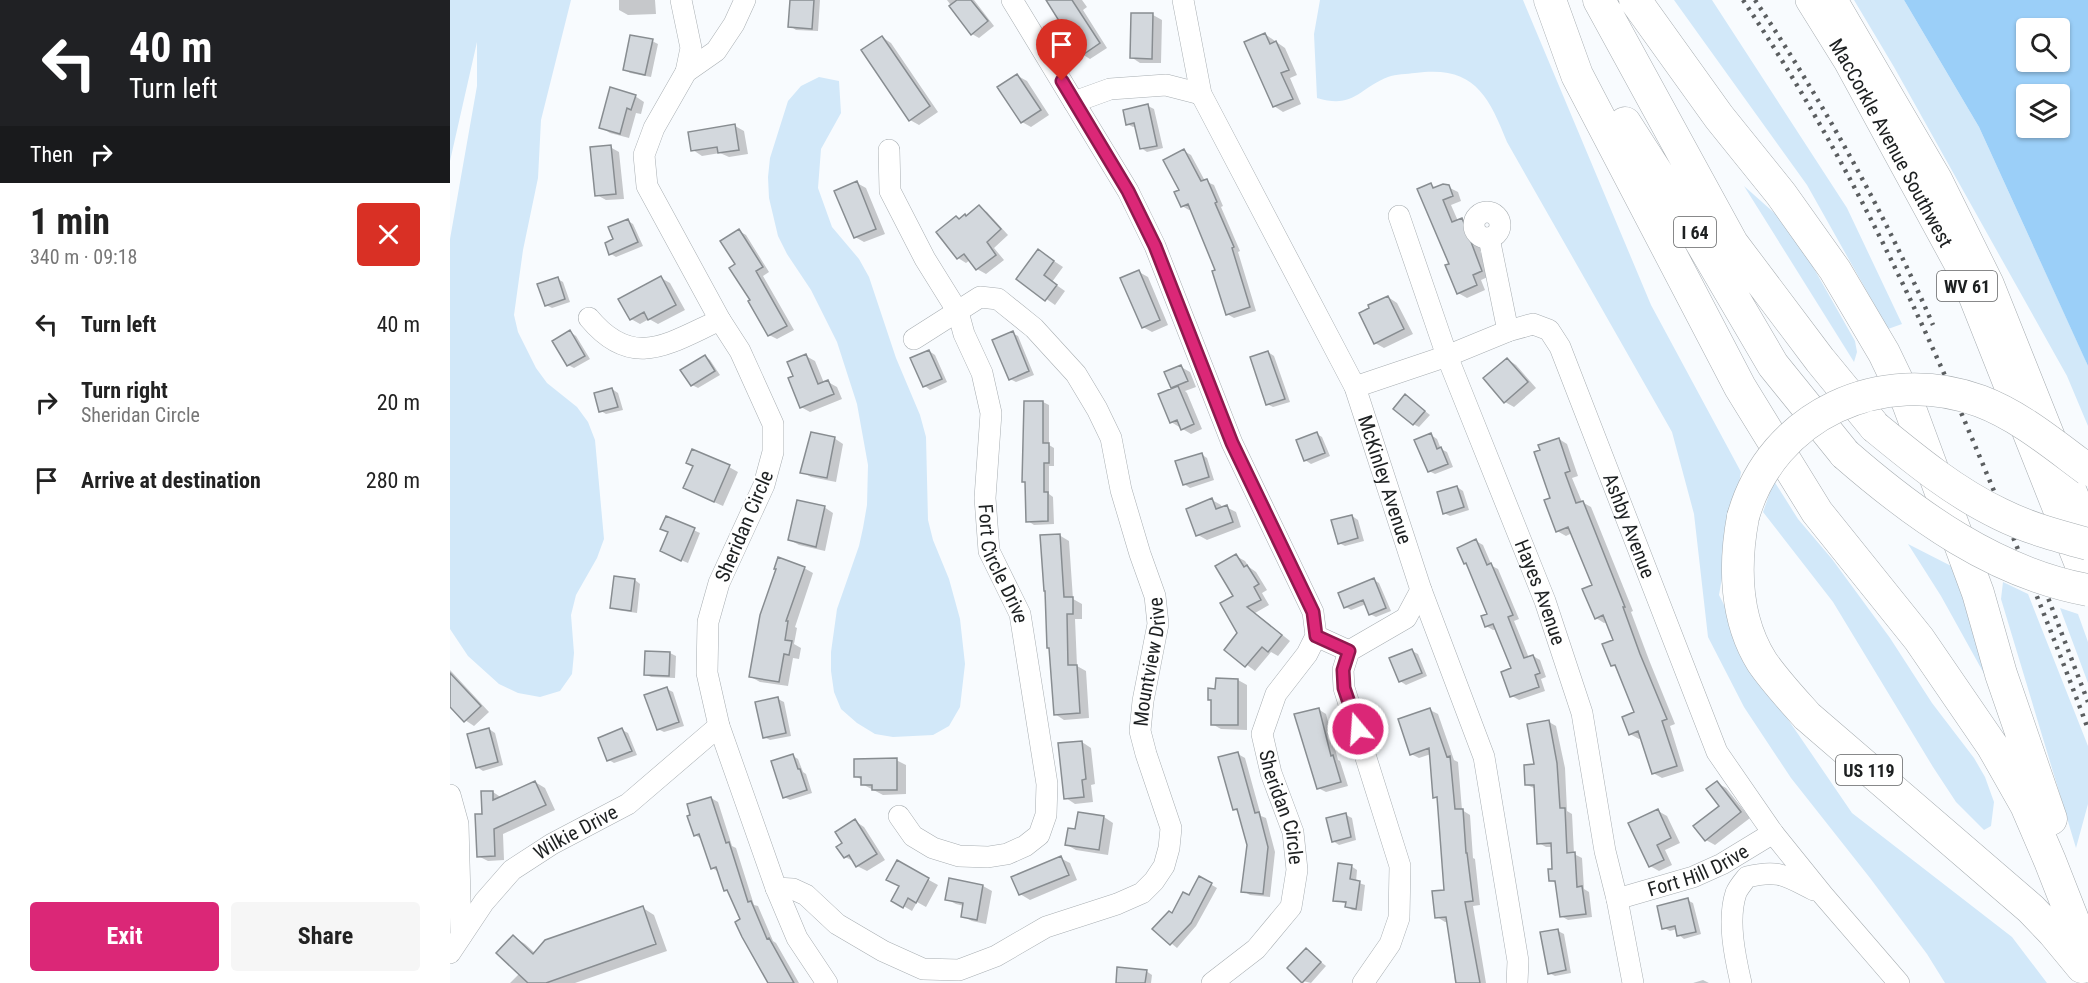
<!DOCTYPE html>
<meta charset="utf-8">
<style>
body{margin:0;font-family:"Roboto Condensed",sans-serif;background:#f6f6f6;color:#222;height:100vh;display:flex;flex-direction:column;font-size:22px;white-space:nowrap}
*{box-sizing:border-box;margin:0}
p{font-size:20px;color:#767676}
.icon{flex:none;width:33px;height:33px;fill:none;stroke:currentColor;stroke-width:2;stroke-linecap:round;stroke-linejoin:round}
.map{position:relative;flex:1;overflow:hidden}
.details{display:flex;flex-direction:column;background:#fff;width:450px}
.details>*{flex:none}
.guide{background:#202124;color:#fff;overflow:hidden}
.buttons{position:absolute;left:1566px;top:18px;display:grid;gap:12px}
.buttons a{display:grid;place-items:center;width:54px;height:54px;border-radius:6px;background:#fff;box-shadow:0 2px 4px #0004;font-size:30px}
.pin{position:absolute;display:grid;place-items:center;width:51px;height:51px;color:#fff;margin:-62px -26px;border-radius:50% 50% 50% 0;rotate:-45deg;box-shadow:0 0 6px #0007}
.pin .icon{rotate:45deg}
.me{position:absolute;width:66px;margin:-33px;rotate:342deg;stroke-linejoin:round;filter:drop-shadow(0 0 4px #0008)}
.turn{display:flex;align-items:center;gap:21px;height:126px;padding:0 30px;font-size:27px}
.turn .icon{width:78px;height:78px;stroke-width:2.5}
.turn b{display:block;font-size:42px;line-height:51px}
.then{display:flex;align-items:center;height:57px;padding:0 30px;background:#0003;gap:12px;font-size:22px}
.round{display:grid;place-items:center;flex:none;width:63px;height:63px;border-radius:6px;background:#f6f6f6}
.summary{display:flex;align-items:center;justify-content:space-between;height:102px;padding:0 30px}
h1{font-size:36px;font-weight:700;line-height:45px}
.primary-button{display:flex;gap:12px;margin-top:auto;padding:12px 30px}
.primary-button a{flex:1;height:69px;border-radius:6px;background:#db2777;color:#fff;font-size:24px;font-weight:700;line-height:69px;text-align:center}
.primary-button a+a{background:#f6f6f6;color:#222}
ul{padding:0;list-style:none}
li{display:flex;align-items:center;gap:18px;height:78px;padding:0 30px}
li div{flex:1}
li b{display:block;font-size:22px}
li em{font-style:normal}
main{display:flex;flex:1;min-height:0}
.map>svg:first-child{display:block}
.green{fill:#d2e8f9}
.water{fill:#9bcff8;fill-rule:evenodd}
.shadow{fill:#0003}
.building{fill:#d3d8dd;stroke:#888d91;stroke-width:1.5}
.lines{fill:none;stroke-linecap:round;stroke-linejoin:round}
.minor-casing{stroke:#a8aeb2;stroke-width:22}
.major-casing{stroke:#a8aeb2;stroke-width:28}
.highway-casing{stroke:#a8aeb2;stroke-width:33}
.minor{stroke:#fff;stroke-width:21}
.major{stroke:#fff;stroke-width:27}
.highway{stroke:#fff;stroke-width:32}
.rail{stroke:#5b5e60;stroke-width:4.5;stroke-dasharray:3 6;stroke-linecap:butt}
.highway-bridge-casing{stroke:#a8aeb2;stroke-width:33;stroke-linecap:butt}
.highway-bridge{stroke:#fff;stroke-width:32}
.route-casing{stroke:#8e194d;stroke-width:15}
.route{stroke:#db2777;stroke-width:10}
.labels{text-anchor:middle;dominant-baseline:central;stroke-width:4.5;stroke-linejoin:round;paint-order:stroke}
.shield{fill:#fff;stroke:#616364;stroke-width:1.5}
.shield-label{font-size:18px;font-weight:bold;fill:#1d2021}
.street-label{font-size:20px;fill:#1d2021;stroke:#fff}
</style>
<main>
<section class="details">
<div class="guide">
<div class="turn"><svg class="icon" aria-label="left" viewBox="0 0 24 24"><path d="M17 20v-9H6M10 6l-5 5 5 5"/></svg><div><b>40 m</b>Turn left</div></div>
<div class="then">Then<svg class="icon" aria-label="right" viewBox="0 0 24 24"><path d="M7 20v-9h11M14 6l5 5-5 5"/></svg></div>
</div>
<div class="summary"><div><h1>1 min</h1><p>340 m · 09:18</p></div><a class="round" style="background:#d93025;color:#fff"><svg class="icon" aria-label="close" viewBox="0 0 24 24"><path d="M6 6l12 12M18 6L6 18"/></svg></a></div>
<ul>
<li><svg class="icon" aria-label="left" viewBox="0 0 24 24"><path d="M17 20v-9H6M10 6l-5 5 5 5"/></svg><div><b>Turn left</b></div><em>40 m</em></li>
<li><svg class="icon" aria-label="right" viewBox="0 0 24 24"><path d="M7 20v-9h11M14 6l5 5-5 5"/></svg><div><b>Turn right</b><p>Sheridan Circle</p></div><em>20 m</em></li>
<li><svg class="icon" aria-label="arrive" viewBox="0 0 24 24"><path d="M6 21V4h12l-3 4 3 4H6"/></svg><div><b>Arrive at destination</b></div><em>280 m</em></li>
</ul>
<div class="primary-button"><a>Exit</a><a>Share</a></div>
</section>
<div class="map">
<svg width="1638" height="983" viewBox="0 0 1638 983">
<rect width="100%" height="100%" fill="#f8fbfe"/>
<path class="green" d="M0,0H121L91,120L88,178L73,250L64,315L68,332L86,368L97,383L127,407L138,422L145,440L154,539L147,558L126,595L121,615L124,653L122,674L110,691L90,697L68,693L49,684L18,656L0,629V239L27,86V42L0,161Z
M870,0H1073L1201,305L1291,472L1269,595L1318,690L1402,813L1562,937L1597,983H1495L1477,954L1420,878L1341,778L1294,707L1258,637L1244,514L1222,432L1057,142C1038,94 1023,65 965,73C957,74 946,74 938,77C908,89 904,109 867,98L864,34Z
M1224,0H1262L1397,208L1452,324L1438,329L1357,185Z
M1404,0H1454L1529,127L1635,359L1638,366V426L1617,376L1444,67Z
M369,77L389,81L391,113L371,149L368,188L382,227L409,259L419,277L446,358L470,415L476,437L478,520L483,540L499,579L510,619L515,664L510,707L499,726L483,735L443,737L425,734L407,723L391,709L384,692L381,671V652L387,609L409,546L413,528L417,505L418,465L407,404L387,342L361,290L337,254L328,236L319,198L318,177L320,158L338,101L351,86Z
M1294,186L1340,227L1345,235L1405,341L1407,352L1404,362Z
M1324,481L1348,519L1382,559L1440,638L1482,703L1524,758L1535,777L1544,802L1541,826L1534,830L1506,802L1483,767L1383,602L1313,512Z
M1458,544L1511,571L1537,679L1491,596Z
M1553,582L1578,594L1638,746V804L1626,848L1551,599Z
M1610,608L1628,614L1638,642V683Z"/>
<path class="water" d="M1454,0H1638V366L1529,127ZM1576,28H1610V62H1576ZM1576,94H1610V128H1576Z"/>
<path class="shadow" d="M169,0H205L206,14L178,15L169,10Z
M342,0H370L368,31L346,30L340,26Z
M497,0H524L544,26L529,38L522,34Z
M598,0H632L637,7L633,10L657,48L640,59L632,54Z
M682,14L703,15L712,20L711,63H690L681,57Z
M815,34L835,48L847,75L840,78L851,104L833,112L824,106Z
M432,37L441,43L488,112L469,125L460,120Z
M202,41L208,44L201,77L180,73L174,69Z
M568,76L577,81L599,115L581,127L572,122Z
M185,96L194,102L191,114L186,113L179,138L160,133L151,127Z
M698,106L704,109L713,148L697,152L691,148L686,126L683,127L677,124Z
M285,126L294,131L298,154L279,157L270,153L252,156L243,150Z
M160,147L169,152L174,199L156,200L147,195Z
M734,151L741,155L755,181L764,185L773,206L771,207L790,251L788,252L806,311L784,318L777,314L767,271L741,209L739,210L732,206Z
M407,183L416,188L435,234L414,242L405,237Z
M981,185L986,188L998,187L1008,192L1011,201L1001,205L1008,221L1012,219L1021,225L1032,250L1030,251L1040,276L1031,280L1035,290L1017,298L1008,293Z
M529,207L537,212L558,235L544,248L554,260L536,274L527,269L520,260L516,263L508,258L510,220L517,217Z
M178,221L183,224L193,246L166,257L161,254Z
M289,231L296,235L319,272L313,276L344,330L327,339L319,335L302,300L287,265Z
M589,251L613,267L602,282L615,291L605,305L568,279Z
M689,272L698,277L718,325L702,332L693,327Z
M211,278L220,283L235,310L208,324L199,319L190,324L181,319Z
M108,279L113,282L120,302L102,308L96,305Z
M938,297L947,303L963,334L934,348L925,343Z
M120,332L126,336L140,359L124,368L118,365Z
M562,333L568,336L584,375L566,382L560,379Z
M479,351L485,355L497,382L480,390L475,386Z
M818,352L824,356L840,402L823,407L817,404Z
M255,356L260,360L270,375L248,388L242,385Z
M356,356L365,361L374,383L378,382L387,387L392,399L360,412L351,407L344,377Z
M1057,359L1066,365L1086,388L1064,407L1055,402Z
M731,367L740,372L746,387L735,391L737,393L752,429L741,434L721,422L725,389L722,387Z
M162,389L168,393L173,410L156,414L151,411Z
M961,400L980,415L969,427L963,424Z
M576,402H593L599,405V445L604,448V466H599V494L603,497L604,524L584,525L578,521Z
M867,434L872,437L880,456L861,464L855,460Z
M981,435L987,439L991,449L997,452L1003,467L985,474L979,471Z
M384,438L393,444L386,482L361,477L352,472Z
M1109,439L1117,444L1128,476L1122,478L1132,502L1141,507L1183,611L1181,612L1199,660L1225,724L1220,726L1234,771L1212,778L1203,773L1192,738L1189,739L1180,734L1186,713L1168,668L1162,665L1165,641L1157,622L1154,623L1146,618L1144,586L1122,533L1116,536L1107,531L1102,499Z
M751,454L757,458L764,480L740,488L734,484Z
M279,467L288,472L273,506L244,493Z
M1007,487L1013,491L1019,510L1000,516L994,513Z
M762,500L771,505L772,508L776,507L786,512L791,527L757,540L748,535Z
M374,507L383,513L375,551L349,545L340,540Z
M902,516L908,520L914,541L895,546L889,543Z
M217,518L250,533L238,563L217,554L219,532Z
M609,535L619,541L623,599L632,604V619H625L627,666L636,671L639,718L614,720L605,714L597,591Z
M1026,541L1033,545L1042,566L1048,569L1069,619L1064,621L1079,658L1083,656L1090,660L1096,677L1091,679L1095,691L1069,700L1062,696L1063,669L1047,629L1043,630L1036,626L1039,614L1019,565L1015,563Z
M786,556L795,561L799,567L806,572L817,590L812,593L819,605L805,613L840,641L828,656L821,652L805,671L776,649L789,633L785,596Z
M354,568L363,573L345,627L347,628L344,644L351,648L349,659L343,658L338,686L310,682L301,677Z
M185,580L190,584L187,613L167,610L162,607Z
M924,580L929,583L941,611L926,617L920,614L916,604L901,610L896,607Z
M962,651L968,654L977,676L956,685L950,681Z
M220,653L226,656L225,678L201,677L195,674Z
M0,670L39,712L24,726L15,720L0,705Z
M767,680H788L797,685V730L771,729L762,724V701L760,699L767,690Z
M217,689L223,692L234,726L214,732L208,729Z
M328,699L334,702L341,736L320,740L314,737Z
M868,709L876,714L888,760L890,761L898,786L876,792L868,788Z
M980,710L988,714L1004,760L1008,762L1012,810L1020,815L1023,858L1025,859L1030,905L1023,906L1036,983H1005L998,922H995L987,917L995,891L988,799L985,797L981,754L969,758L961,754Z
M1099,722L1106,726L1115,768L1117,811L1122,814L1124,854L1132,858L1134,889L1139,892L1142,917L1118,920L1111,916L1107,884L1101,880L1104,870L1102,847H1096L1089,843L1086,789L1077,785L1086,765Z
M39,729L45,733L53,765L33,771L27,767Z
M172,730L178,733L187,755L164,763L159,760Z
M632,742L641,748L645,784L641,785L643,802L625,804L616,798Z
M788,754L795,758L811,816L816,818L825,852L820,897L800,895L793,891L798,845L789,812L784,809Z
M343,756L348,759L353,772L356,774L362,793L340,800L334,797Z
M446,760L456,765V794L433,795L412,784V780L405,776Z
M85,782L95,788L105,810L53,834L54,860L38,861L28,856L34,815L43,792L52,798Z
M1267,783L1276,788L1300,818L1265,845L1256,840L1271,806Z
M261,798L268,802L282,846L286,848L304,905L308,906L323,941L326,943L349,983H323L280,893L275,890L269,872L262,868L253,840L245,835Z
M1208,811L1217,816L1230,843L1215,850L1222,865L1209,871L1200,866Z
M896,815L902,818L906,840L889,845L883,841Z
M654,817L663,823L658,855L626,850L617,845Z
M405,821L414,827L435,860L417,871L407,866L405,862L395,857L394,844Z
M610,858L620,863L627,880L580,900L570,894Z
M448,863L488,885L476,907L467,902L462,911L443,900L450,886Z
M901,866L907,870L906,882L915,885L912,911L902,910L897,906V904L885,900Z
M750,878L767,888L746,926L727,948L704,929L723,915L740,897Z
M533,886L542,891L536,924L522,921L513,916L514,906L506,904L496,899Z
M1237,900L1243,903L1251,934L1234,939L1229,935L1227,929L1220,931L1214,928Z
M193,908L204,915L217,951L125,983H60L70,973L64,937L75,944L85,953Z
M1108,931L1114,934L1121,973L1105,976L1099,973Z
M856,950L876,966L861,983L853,981Z
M696,971L702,975L701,983H667Z
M1253,980L1259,983H1243Z"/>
<path class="building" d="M340,0H364L362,29L338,27Z
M507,0H521L538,21L521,35L499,6Z
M596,0H622L650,43L631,56Z
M681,13H703L702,59L680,58Z
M815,33L820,44L826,41L839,70L831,73L843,99L823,107L794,42Z
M180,35L203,39L195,75L173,70Z
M432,36L480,106L459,121L411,50Z
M567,74L591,110L571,123L547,87Z
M160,87L186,95L181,110L177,108L170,134L149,128Z
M698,104L707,146L690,149L684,123L676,125L673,110Z
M285,124L289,150L268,153L267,147L241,151L238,132Z
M161,145L166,194L145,196L140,147Z
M734,149L751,181L757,179L767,202L765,203L784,247L782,248L800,307L776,315L762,271L765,270L738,204L731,207L724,192L729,190L713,160Z
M407,181L426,229L404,238L384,191Z
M981,183L983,188L993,184L999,185L1003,196L993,200L1002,222L1012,218L1032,271L1023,275L1027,285L1007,294L995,265L999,264L967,189Z
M529,205L551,229L537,242L546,255L526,270L514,254L507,259L486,232L506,216L509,219L515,214L516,216Z
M178,219L188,242L159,255L155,243L163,239L158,227Z
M289,229L313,267L306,271L337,326L318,336L298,301L300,300L279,268L285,264L270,241Z
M588,249L604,261L594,275L607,285L595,301L566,279Z
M689,270L710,320L692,328L670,278Z
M211,276L226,305L198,320L194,312L180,320L168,299Z
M108,277L115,299L95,306L87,284Z
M938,296L954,329L924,344L909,313L919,308L918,305Z
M120,330L135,356L117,366L102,341Z
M563,331L579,371L559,380L542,340Z
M479,350L492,379L473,387L460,358Z
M818,351L835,399L816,405L800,357Z
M356,354L368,384L378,380L384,394L350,408L338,378L343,376L337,362Z
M255,355L265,371L241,386L230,370Z
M1057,358L1078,382L1054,403L1033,378Z
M731,365L738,381L721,388L714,372Z
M728,386L744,424L731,430L727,420L720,423L708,394Z
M162,388L168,407L149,412L144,393Z
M955,394L975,411L963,425L943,409Z
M574,401H593V443H599V463H594V492H598V521L576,522L575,482H572Z
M361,432L385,437L377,478L350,473Z
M867,432L875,453L854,461L846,440Z
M981,433L987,449L991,447L998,464L978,472L964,440Z
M1109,438L1120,471L1115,473L1126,503L1133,501L1175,607H1173L1190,654L1217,719L1212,721L1227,766L1202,774L1188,731L1179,735L1172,717L1184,712L1165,665L1161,666L1152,644L1163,640L1153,615L1145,619L1132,589L1142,585L1118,527L1106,532L1094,500L1100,498L1084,452L1090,450L1088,445Z
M242,449L280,465L264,502L233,488L243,466L236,463Z
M752,453L759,477L733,485L725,461Z
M1007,486L1014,507L993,514L987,492Z
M762,498L766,509L777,505L783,522L746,536L736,509Z
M347,500L375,506L366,547L338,540Z
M902,515L908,538L888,544L881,520Z
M216,516L245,528L231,561L210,551L218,532L210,529Z
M610,534L614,597H623V614H617L618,665H627L630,713L604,715L599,648H597L595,591H594L590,535Z
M1026,539L1037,565L1041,563L1063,615L1058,617L1074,658L1083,655L1090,673L1085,675L1089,687L1060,697L1051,672L1061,668L1043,624L1035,627L1031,616L1037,614L1016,563L1014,564L1007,548Z
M786,554L794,567L797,565L809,584L804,587L811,600L797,607L832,635L818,652L812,647L795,667L774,650L787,633L770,603L783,596L765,566Z
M328,557L355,567L336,621H338L335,640L342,641L339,655L334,654L329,682L299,677L310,615L326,569H324Z
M164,576L185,579L181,611L160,608Z
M924,578L936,608L919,615L913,600L894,608L888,593Z
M962,649L972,673L949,682L939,658Z
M195,651L220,652L219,676L194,675Z
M0,673L31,706L14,722L0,707Z
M766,678L788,679V725H761V700H758V688L765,689Z
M217,687L229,722L207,730L194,695Z
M328,697L336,733L313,738L305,702Z
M869,708L881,756L883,755L891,782L867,789L844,714Z
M980,708L997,757L1000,756L1005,809H1013L1016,853H1017L1023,901L1015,902L1030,983H1006L996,917L985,918L982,891L994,890L987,797L983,798L979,748L960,755L948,719Z
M1099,720L1107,763L1110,808H1115L1117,853L1125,852L1127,887L1132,886L1136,914L1110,917L1105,881H1099L1098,869H1102L1101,843L1087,844L1084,785H1075L1074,765L1084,764L1077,724Z
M39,728L48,762L26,768L17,734Z
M172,728L182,751L157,761L148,738Z
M632,741L636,779L632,780L634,797L614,799L608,743Z
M788,752L805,813L809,812L818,847L813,894L791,892L797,845L787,809L783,810L768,757Z
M343,754L348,769H350L357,790L333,798L321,761Z
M447,758V790H422V785H411V777H404V759Z
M85,781L96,805L44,829L45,856L27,857L25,814H32L31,791H43V800Z
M1267,781L1291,812L1255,841L1243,826L1269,806L1256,789Z
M261,797L276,843L279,842L298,902L301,901L317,939L319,938L344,983H318L292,937L285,922L290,919L277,890L274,891L266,867L261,869L249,834L244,836L237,816L240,815L237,804Z
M1208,809L1221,838L1207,845L1214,860L1199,867L1178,823Z
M628,812L654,816L649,850L615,845L618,828L625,829Z
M896,813L901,837L882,842L876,818Z
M405,819L427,854L406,867L399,855L394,858L386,847L392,843L385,832Z
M611,856L619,875L569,895L561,877Z
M447,860L479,878L466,903L458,898L453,908L441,901L449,886L436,880Z
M888,863L902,865L900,879L910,881L906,909L895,907L896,902L883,901Z
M749,876L762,883L741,923L720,945L702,929L719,911L722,913L733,892L739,895Z
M499,878L533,885L527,920L511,917L513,903L495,900Z
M1238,898L1246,932L1227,936L1225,926L1212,929L1207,906Z
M193,906L206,944L96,983H78L46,953L63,935L83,954L95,940Z
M1108,929L1116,970L1098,974L1090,932Z
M856,948L871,962L852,983L837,968Z
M667,967L697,970L695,983H666Z"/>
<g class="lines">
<defs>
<g id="minor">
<path d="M231,0L241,48L236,72"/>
<path d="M295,0L284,24L266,51L236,72L204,128L194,155L197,186L270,320L290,351L323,424V452L314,485L269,583L258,622L257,673L269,726L326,888L347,938L377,983"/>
<path id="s1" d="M562,0L678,191L705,246L782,443L863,612L866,636L857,654L826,694L812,734L821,773L843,832L847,870L841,907L806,949L762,983"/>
<path id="s2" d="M733,0L751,94L905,387L971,590L1034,757L1068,961L1067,983"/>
<path d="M624,102L660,89L716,85L751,94"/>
<path id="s3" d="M439,150L440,191L475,259L508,312L514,334L532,373L541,413L535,498L539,551L570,614L597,784L596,815L589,835L575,846L557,854L538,857L509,856L483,848L463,836L449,816"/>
<circle cx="1037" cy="225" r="13"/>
<path id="s4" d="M949,216L997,356L1095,601L1132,713L1155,851L1167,899L1183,983"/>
<path d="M1039,238L1058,331"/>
<path d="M139,318C183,371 219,343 270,320"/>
<path id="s5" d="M905,387L997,356L1058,331L1083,324L1099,330L1110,347L1267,752L1323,833L1373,895L1449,983"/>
<path d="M866,636L899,651"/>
<path d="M0,795L8,824L11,936"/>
<path id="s6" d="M326,888L343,889L356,895L387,924L433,951L473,969L509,970L546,956L596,927L667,904L692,893L704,881L714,866L719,848L721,828L696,754L690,731L693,701L708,624L705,596L690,554L671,490L661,438L647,409L626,374L584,328L548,299L530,297L464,339"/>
<path id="s7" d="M1167,899L1243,877L1272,864L1323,833"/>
<path id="s8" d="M0,953L34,902L62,870L102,844L178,804L269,726"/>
<path d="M913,983L940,944L949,918L950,866L894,688L893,670L899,651L956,618L971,590"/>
<path d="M1291,983C1285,957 1277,920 1286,893C1288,888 1293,882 1297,877C1329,869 1336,876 1364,890"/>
</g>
<g id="major">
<path id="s9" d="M1359,0L1397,61L1514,276L1638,589"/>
<path d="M1384,0L1488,178L1540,283L1638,528"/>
</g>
<path id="highway" d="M1100,0L1127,75L1290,387L1367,512L1469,639L1543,747L1576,805L1600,861L1638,958
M1149,0L1282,243L1370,360L1425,427
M1185,0L1269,117L1331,194L1385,270L1434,353L1458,403L1528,593L1551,674L1601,819
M1175,123L1248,237L1323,365L1395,454
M1293,517C1284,565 1285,619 1312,662C1325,681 1341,698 1357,716L1581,909L1603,932L1632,967"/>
</defs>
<use href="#minor" class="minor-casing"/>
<use href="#major" class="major-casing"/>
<use href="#highway" class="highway-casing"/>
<use href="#minor" class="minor"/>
<use href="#major" class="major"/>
<use href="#highway" class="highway"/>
<path class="rail" d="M1293,0C1389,143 1463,297 1529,455C1567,546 1604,637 1638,729
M1305,0C1373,102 1434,212 1483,325
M1592,582L1638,702"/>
<defs>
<path id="highway-bridge" d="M1425,427C1464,459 1504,492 1550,514C1578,528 1608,536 1638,544
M1395,454C1465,515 1545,573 1638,590
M1293,517C1322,414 1432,365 1530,401C1570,416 1604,445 1638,470"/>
</defs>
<use href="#highway-bridge" class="highway-bridge-casing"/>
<use href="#highway-bridge" class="highway-bridge"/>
</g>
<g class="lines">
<defs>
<path id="route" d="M612,81L678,191L705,246L782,443L863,612L866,636L899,651L893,670L894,688L908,729"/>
</defs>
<use href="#route" class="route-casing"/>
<use href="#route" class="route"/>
</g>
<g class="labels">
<g class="shield">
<rect x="1224" y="217" width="42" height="30" rx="4.5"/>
<rect x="1487" y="271" width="60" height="30" rx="4.5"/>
<rect x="1386" y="755" width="66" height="30" rx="4.5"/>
</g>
<g class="shield-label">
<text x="1245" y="232">I 64</text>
<text x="1517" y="286">WV 61</text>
<text x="1419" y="770">US 119</text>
</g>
<g class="street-label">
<text stroke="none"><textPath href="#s9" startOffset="165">MacCorkle Avenue Southwest</textPath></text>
<text stroke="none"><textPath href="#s2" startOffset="524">McKinley Avenue</textPath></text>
<text transform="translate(294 526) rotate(-67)">Sheridan Circle</text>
<text stroke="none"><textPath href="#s5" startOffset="418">Ashby Avenue</textPath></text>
<text stroke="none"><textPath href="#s3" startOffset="441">Fort Circle Drive</textPath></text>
<text stroke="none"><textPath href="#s4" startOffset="402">Hayes Avenue</textPath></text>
<text stroke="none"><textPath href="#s6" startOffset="652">Mountview Drive</textPath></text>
<text stroke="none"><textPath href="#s1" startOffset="897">Sheridan Circle</textPath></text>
<text stroke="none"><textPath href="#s8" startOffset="178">Wilkie Drive</textPath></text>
<text stroke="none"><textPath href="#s7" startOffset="86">Fort Hill Drive</textPath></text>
</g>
</g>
</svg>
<div class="buttons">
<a><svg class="icon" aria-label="search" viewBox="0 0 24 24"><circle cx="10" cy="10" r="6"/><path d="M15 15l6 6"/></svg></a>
<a><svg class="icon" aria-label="layers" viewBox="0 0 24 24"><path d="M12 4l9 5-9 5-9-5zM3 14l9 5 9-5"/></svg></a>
</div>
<div class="pin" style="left:612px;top:81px;background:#d93025"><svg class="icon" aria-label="arrive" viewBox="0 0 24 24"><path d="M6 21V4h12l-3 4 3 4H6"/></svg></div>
<svg class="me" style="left:908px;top:729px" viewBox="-20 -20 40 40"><circle r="17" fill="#db2777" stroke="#fff" stroke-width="3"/><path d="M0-11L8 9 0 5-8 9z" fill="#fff"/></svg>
</div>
</main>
